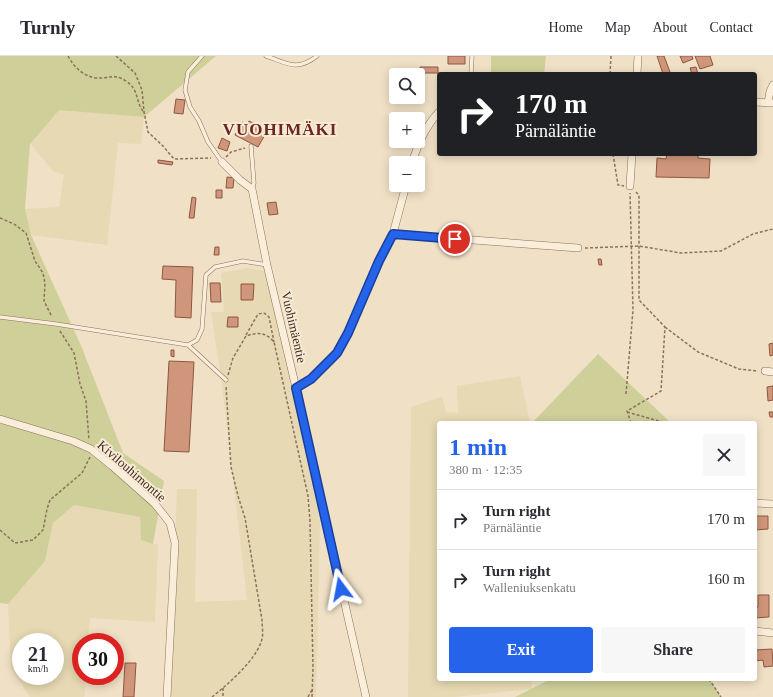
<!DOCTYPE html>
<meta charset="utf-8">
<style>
body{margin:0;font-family:Georgia,serif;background:#f7f7f7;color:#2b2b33;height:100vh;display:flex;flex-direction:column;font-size:15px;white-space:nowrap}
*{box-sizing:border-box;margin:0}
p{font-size:13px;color:#7c7c81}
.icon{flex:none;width:22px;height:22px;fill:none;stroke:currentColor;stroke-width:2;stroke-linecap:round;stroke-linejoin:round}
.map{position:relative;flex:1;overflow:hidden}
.panel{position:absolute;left:437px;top:365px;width:320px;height:260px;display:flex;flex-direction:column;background:#fff;border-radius:4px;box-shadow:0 2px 10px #0003}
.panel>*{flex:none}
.banner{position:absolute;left:437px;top:16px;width:320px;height:84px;border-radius:4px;box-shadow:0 2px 10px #0003;background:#202124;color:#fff;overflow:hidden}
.buttons{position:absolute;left:389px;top:12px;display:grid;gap:8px}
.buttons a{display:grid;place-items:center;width:36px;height:36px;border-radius:4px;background:#fff;box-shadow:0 2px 10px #0003;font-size:20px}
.speed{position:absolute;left:12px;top:577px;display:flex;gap:8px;font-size:20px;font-weight:700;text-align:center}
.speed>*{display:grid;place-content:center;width:52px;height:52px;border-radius:50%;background:#fff;box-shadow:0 2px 10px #0003;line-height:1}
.speed small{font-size:10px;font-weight:400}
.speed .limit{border:6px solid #d22;background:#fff;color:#111}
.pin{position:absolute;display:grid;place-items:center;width:34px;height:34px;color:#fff;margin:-17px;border:2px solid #fff;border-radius:50%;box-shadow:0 1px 4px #0007}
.me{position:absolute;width:44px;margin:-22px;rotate:347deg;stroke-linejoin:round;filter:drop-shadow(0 0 3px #0008)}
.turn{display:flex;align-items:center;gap:14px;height:84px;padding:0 12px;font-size:18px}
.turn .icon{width:52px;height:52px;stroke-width:2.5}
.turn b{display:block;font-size:28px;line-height:34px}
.round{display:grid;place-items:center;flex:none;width:42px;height:42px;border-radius:4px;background:#f7f7f7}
.overview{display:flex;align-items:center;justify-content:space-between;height:68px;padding:0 12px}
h1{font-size:24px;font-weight:600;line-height:30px;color:#2563eb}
.primary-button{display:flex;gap:8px;margin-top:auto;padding:8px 12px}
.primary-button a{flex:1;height:46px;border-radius:4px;background:#2563eb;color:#fff;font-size:16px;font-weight:600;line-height:46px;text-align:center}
.primary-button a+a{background:#f7f7f7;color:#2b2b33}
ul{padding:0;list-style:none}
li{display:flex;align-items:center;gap:12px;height:60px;padding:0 12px;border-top:1px solid #e1e1e2}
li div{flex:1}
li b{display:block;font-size:15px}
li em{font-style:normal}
header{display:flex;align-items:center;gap:24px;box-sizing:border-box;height:56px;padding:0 20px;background:#fff;border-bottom:1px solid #e1e1e2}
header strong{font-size:19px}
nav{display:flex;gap:22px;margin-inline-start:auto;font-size:14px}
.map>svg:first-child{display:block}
.farmland{fill:#e6d9b3;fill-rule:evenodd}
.green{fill:#cecf99}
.building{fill:#d0967b;stroke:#8d573f}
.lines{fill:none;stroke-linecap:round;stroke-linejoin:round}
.service-casing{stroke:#8c715b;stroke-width:4.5}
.minor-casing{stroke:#8c715b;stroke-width:8}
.path{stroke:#8c715b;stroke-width:1.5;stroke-dasharray:3 2;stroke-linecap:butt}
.service{stroke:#faeeda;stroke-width:3.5}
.minor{stroke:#faeeda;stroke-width:7}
.route-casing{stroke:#184099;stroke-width:10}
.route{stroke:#2563eb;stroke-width:7}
.labels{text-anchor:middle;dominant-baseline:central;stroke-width:4;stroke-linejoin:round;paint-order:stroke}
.street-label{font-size:13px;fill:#3c2a1f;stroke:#f7ebd6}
.district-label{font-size:17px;font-weight:bold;letter-spacing:1px;fill:#6b261d;stroke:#f7ebd6}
</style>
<header>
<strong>Turnly</strong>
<nav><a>Home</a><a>Map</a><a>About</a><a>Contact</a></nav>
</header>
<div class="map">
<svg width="773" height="641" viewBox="0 0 773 641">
<rect width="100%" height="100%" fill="#f0e0c6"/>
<path class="farmland" d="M59,53L144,61L141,88L118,87L107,189L31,179L25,153L59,151L64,119L53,115L30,87Z
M247,212L266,215L320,464L316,641H170L177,433H197L195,546L247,544L222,328L211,256H224L221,217Z
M520,320L530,367H439V623H533L531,633L455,641H408L411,351L442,341L446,356L458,357L457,330Z
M74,449L140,461L141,484L158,489L155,566L90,562L88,586H81V620H86L84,641H30L11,613L8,548L45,505L53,467ZM21,586H55V620H21Z"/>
<path class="green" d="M0,0H216L144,61L59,54L30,88L25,153L31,179L82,292L123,397L164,425L153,488L141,484L140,461L74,449L53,467L45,505L8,548L0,547Z
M491,0H546L544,18H491Z
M598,298L671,367H532Z
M551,623H709L721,641H515Z"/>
<path class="building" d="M448,0H465V8H448Z
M657,0H664L670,16L669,18H663Z
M680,0H692L693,3L683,7Z
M695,0H710L713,9L700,13Z
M420,11H438V17H420Z
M696,11L698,18H692L690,12Z
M176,43L185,44L183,58L174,57Z
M249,65L259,70L258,73L266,77L258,91L235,79L242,66L247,68Z
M222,82L230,86L227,95L218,92Z
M667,98H698V102L710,103L709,122L656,121L657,102L666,103Z
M158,104L173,106L172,109L158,107Z
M227,121L234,122L233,132H226Z
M216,134H222V142H216Z
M192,141L196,142L194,162H189Z
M276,146L278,158L269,159L267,147Z
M215,191H219V199H214Z
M598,203H601L602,209H599Z
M163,210L193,211L191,262L175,261L176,224L162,223Z
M210,227H220L221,246H211Z
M241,228H254L253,244H241Z
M228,261H238V271H227Z
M773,287V299L770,300L769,288Z
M171,294H174V301L171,300Z
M169,305L194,306L189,396L164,395Z
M773,330V344L768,345L767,331Z
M769,356H773V361H770Z
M755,460H768V473L755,474Z
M758,539H769V561L755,562V551H758Z
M772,593L773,610L764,611L763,604L755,605V594Z
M125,607H136L134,641H123Z"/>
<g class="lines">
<defs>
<path id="service" d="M202,0L188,16L185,34L190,51L199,65L208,86L222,106
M266,0C287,7 297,16 317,0
M471,18L472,0
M251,90L254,127L252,133
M0,261L56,268L188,289L197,284L202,273L206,219L215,211L243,205L267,209
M188,289L226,324"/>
<path id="minor" d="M637,18L638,0
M755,46L773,47
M768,47L770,35L773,29
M222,106L240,124L252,133L267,209L296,332L366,641
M412,107C418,88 425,71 439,56
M630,130L632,98
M393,178L578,192
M765,315L773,316
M296,332L311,323L327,308L337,297L348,277L379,205L393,178L406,129
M0,363L73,385L91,393L112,410L155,448L170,467L175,487L167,641
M755,447L773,448
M755,575L773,577"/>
</defs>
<use href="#service" class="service-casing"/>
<use href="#minor" class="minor-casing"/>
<path class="path" d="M68,0C74,11 83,20 96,22C108,23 114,17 126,25C140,34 135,47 144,56
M116,0L135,17L142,34L144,56L148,76L163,90L174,103L211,102
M610,18L611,0
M613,98L618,129L624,130
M226,101L231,96L245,92
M0,162L14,168L26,177L35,205L43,217L45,227L44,245L52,261
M585,192L639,190L681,197L721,195L753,178L773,173
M665,271L698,296L739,313L757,315
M60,275L74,297L80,328L86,345L89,384
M246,279L258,258L264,257L269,261L274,286
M228,319L233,302L246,280C257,276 266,276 274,286L308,440L310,465L313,612L312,641
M626,338L633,254L630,137
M627,356L666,367
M631,367L627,355L661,335L665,271L639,244V139L635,135
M0,474L15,487L33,484L43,474L47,453L50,444L82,417L90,401
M709,623L721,641
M223,632V641
M212,641C227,629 255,605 261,586C264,579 262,571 262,564L245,462L238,440L231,411L226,330
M308,641L312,634"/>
<use href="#service" class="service"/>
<use href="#minor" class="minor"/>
</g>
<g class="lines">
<defs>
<path id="route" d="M341,533L296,332L311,323L337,297L348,277L379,205L393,178L455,183"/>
</defs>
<use href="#route" class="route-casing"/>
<use href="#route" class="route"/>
</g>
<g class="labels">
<g class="street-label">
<text transform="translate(294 271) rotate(77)">Vuohimäentie</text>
<text transform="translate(132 415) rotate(41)">Kivilouhimontie</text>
</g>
<g class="district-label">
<text x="280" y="73">VUOHIMÄKI</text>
</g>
</g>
</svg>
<div class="buttons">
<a><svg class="icon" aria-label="search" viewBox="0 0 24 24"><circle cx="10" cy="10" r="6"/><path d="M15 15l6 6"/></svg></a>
<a>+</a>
<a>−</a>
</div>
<div class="speed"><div>21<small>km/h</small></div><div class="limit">30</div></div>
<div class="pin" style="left:455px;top:183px;background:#d93025"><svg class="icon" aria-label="arrive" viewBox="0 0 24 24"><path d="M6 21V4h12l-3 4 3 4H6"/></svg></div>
<svg class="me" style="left:341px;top:533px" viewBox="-20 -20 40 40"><path d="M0-17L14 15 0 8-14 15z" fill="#2563eb" stroke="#fff" stroke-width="4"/></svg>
<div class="banner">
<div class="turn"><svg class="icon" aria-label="right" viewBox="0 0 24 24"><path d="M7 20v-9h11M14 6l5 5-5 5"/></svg><div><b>170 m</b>Pärnäläntie</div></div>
</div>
<section class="panel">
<div class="overview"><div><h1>1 min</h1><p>380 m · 12:35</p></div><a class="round"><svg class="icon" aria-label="close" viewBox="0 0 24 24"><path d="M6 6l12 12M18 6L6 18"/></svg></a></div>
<ul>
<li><svg class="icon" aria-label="right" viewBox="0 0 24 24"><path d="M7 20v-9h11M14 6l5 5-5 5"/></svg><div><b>Turn right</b><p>Pärnäläntie</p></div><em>170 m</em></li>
<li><svg class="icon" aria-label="right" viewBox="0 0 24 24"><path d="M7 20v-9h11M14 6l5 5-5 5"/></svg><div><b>Turn right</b><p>Walleniuksenkatu</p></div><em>160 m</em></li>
</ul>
<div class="primary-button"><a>Exit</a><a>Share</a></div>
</section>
</div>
